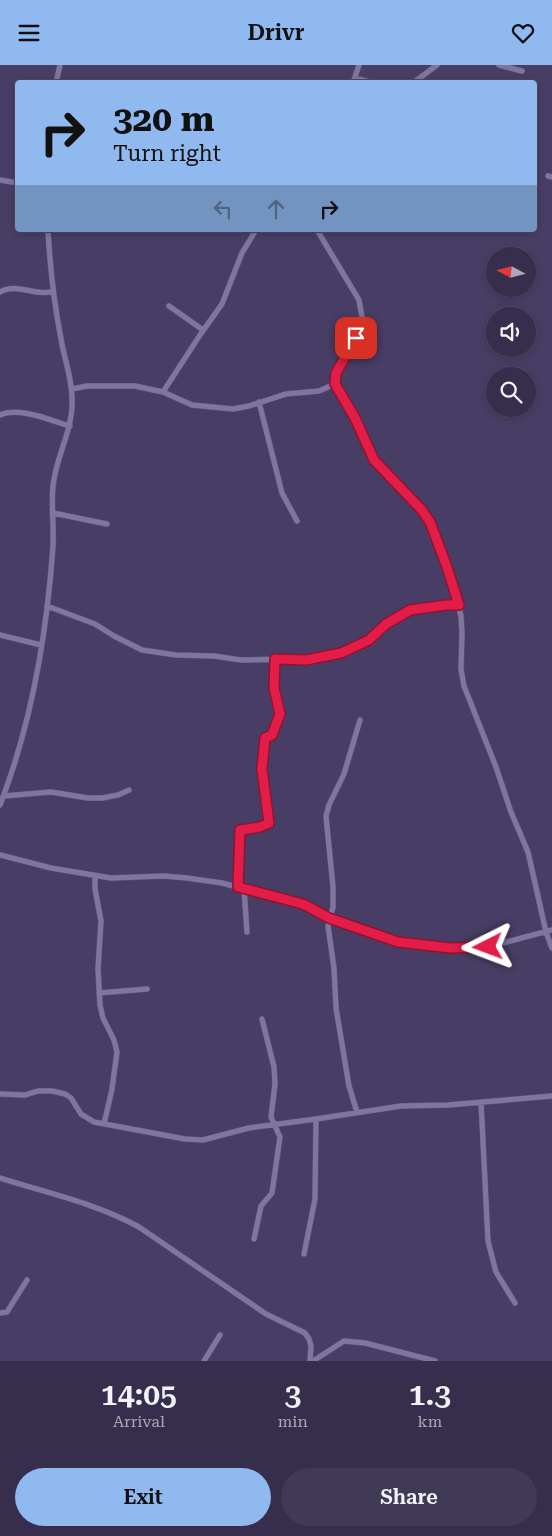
<!DOCTYPE html>
<style>
body{margin:0;font-family:"Roboto Serif",serif;background:#413a56;color:#f1f3f6;height:100vh;display:flex;flex-direction:column;font-size:19px;white-space:nowrap}
*{box-sizing:border-box;margin:0}
p{font-size:16px;color:#aaa8b5}
.icon{flex:none;width:28px;height:28px;fill:none;stroke:currentColor;stroke-width:2;stroke-linecap:round;stroke-linejoin:round}
.map{position:relative;height:1296px;overflow:hidden}
.details{display:flex;flex-direction:column;background:#362e4c;flex:1}
.details>*{flex:none}
.banner{position:absolute;left:15px;top:15px;width:522px;height:152px;border-radius:5px;box-shadow:0 2px 8px #0003,0 0 0 1px #504a64;background:#90b9f0;color:#111;overflow:hidden}
.needle{width:32px;rotate:277deg}
.buttons{position:absolute;left:486px;top:182px;display:grid;gap:10px}
.buttons a{display:grid;place-items:center;width:50px;height:50px;border-radius:50%;background:#362e4c;box-shadow:0 2px 8px #0003,0 0 0 1px #504a64;font-size:25px}
.pin{position:absolute;display:grid;place-items:center;width:42px;height:42px;color:#fff;margin:-21px;border-radius:10px;box-shadow:0 2px 8px #0006}
.me{position:absolute;width:55px;margin:-28px;rotate:267deg;stroke-linejoin:round;filter:drop-shadow(0 0 4px #0008)}
.turn{display:flex;align-items:center;gap:18px;height:105px;padding:0 15px;font-size:22px}
.turn .icon{width:65px;height:65px;stroke-width:2.5}
.turn b{display:block;font-size:35px;line-height:42px}
.lanes{display:flex;align-items:center;height:48px;padding:0 15px;background:#0003;justify-content:center;gap:25px;direction:ltr}
.lanes .off{opacity:.35}
.eta{display:flex;justify-content:space-evenly;align-items:center;height:85px;text-align:center}
.eta b{font-size:30px;font-weight:600;line-height:35px}
.button{display:flex;gap:10px;margin-top:auto;padding:10px 15px}
.button a{flex:1;height:58px;border-radius:30px;background:#90b9f0;color:#111;font-size:20px;font-weight:600;line-height:58px;text-align:center}
.button a+a{background:#413a56;color:#f1f3f6}
header{display:flex;justify-content:space-between;align-items:center;height:65px;padding:0 15px;background:#90b9f0;color:#111;font-size:22px;font-weight:600}
.map>svg:first-child{display:block}
.lines{fill:none;stroke-linecap:round;stroke-linejoin:round}
.street-casing{stroke:#645c7d;stroke-width:6}
.street{stroke:#7f76a0;stroke-width:5}
.route-casing{stroke:#92132f;stroke-width:12}
.route{stroke:#e11d48;stroke-width:9}
</style>
<header><svg class="icon" aria-label="menu" viewBox="0 0 24 24"><path d="M4 6h16M4 12h16M4 18h16"/></svg>Drivr<svg class="icon" aria-label="heart" viewBox="0 0 24 24"><path d="M12 20l-8-8c-3-5 5-10 8-4 3-6 11-1 8 4z"/></svg></header>
<div class="map">
<svg width="552" height="1296" viewBox="0 0 552 1296">
<rect width="100%" height="100%" fill="#483e65"/>
<g class="lines">
<defs>
<path id="street" d="M499,0L522,6
M355,13L373,18
M56,18L60,0
M353,18L359,0
M413,18L437,0
M548,111L552,112
M0,115L18,118
M317,165L359,235L362,252L360,263L351,283L336,308L335,319L355,353L374,395L421,444L430,457L440,483L455,527L461,551L462,568L461,604L464,621L496,702L511,747L528,787L546,867L552,883
M0,227C12,220 24,225 37,227C42,228 48,227 53,227
M169,241L203,265
M72,324L87,321H135L163,327L192,340L233,344L249,341L286,329L319,326L335,319
M163,327L200,270L222,239L242,188L256,165
M259,337L282,428L297,456
M0,350C18,341 52,356 70,361
M53,448L107,459
M47,541L95,559L114,571L142,585L176,590L214,591L241,595L283,594L306,595L341,588L358,580L369,575L386,559L411,545L445,540L459,541
M0,570L41,580
M4,731L51,727L88,733H102L118,730L129,725
M0,740C31,660 47,567 53,481C54,461 51,441 53,421C56,390 74,364 72,333C72,313 64,293 61,274C54,238 50,202 48,165
M0,790L51,803L111,813L164,811L187,813L222,818L303,839L329,853L381,872L399,877L423,880L472,883L488,882L552,865
M95,811V824L101,856L98,904L100,940L103,953L114,975L117,987L112,1024L104,1059
M238,822L240,765L261,762L269,759L262,703L265,673L272,670L280,649L274,623L275,594
M244,823L247,867
M99,928L147,924
M0,1029L25,1030L38,1026H52L65,1029L71,1033L81,1049L94,1057L185,1074L203,1075L249,1063L316,1054L401,1041L448,1040L552,1031
M481,1037L488,1176L496,1207L515,1238
M357,1047L349,1021L336,943L334,903L328,861L333,842V822L326,751L329,740L344,709L360,655
M0,1113C47,1128 95,1138 139,1162L266,1249L305,1268L309,1274L311,1281L310,1296
M254,1174L261,1141L272,1128L280,1072L271,1052L275,1019L274,1002L262,954
M304,1189L315,1134L316,1054
M0,1248L7,1247L27,1215
M204,1296L220,1270
M313,1296L344,1276L365,1278L435,1296"/>
</defs>
<use href="#street" class="street-casing"/>
<use href="#street" class="street"/>
</g>
<g class="lines">
<defs>
<path id="route" d="M356,273L336,308L335,319L355,353L374,395L421,444L430,457L447,502L459,540H446L410,545L386,559L369,575L341,588L306,595L275,594L274,623L280,649L272,670L265,673L262,704L269,758L260,762L240,765L238,822L303,839L329,853L398,877L451,883L488,882"/>
</defs>
<use href="#route" class="route-casing"/>
<use href="#route" class="route"/>
</g>
</svg>
<div class="buttons">
<a><svg class="needle" viewBox="-14 -14 28 28"><path d="M0-13l5 13h-10z" fill="#e53935"/><path d="M0 13l5-13h-10z" fill="#aaa8b5"/></svg></a>
<a><svg class="icon" aria-label="sound" viewBox="0 0 24 24"><path d="M4 9h4l5-4v14l-5-4H4zM17 9q2 3 0 6"/></svg></a>
<a><svg class="icon" aria-label="search" viewBox="0 0 24 24"><circle cx="10" cy="10" r="6"/><path d="M15 15l6 6"/></svg></a>
</div>
<div class="pin" style="left:356px;top:273px;background:#d93025"><svg class="icon" aria-label="arrive" viewBox="0 0 24 24"><path d="M6 21V4h12l-3 4 3 4H6"/></svg></div>
<svg class="me" style="left:488px;top:882px" viewBox="-20 -20 40 40"><path d="M0-17L14 15 0 8-14 15z" fill="#e11d48" stroke="#fff" stroke-width="4"/></svg>
<div class="banner">
<div class="turn"><svg class="icon" aria-label="right" viewBox="0 0 24 24"><path d="M7 20v-9h11M14 6l5 5-5 5"/></svg><div><b>320 m</b>Turn right</div></div>
<div class="lanes"><svg class="icon off" aria-label="left" viewBox="0 0 24 24"><path d="M17 20v-9H6M10 6l-5 5 5 5"/></svg><svg class="icon off" aria-label="ahead" viewBox="0 0 24 24"><path d="M12 20V5M6 11l6-6 6 6"/></svg><svg class="icon" aria-label="right" viewBox="0 0 24 24"><path d="M7 20v-9h11M14 6l5 5-5 5"/></svg></div>
</div>
</div>
<section class="details">
<div class="eta">
<div><b>14:05</b><p>Arrival</p></div>
<div><b>3</b><p>min</p></div>
<div><b>1.3</b><p>km</p></div>
</div>
<div class="button"><a>Exit</a><a>Share</a></div>
</section>
